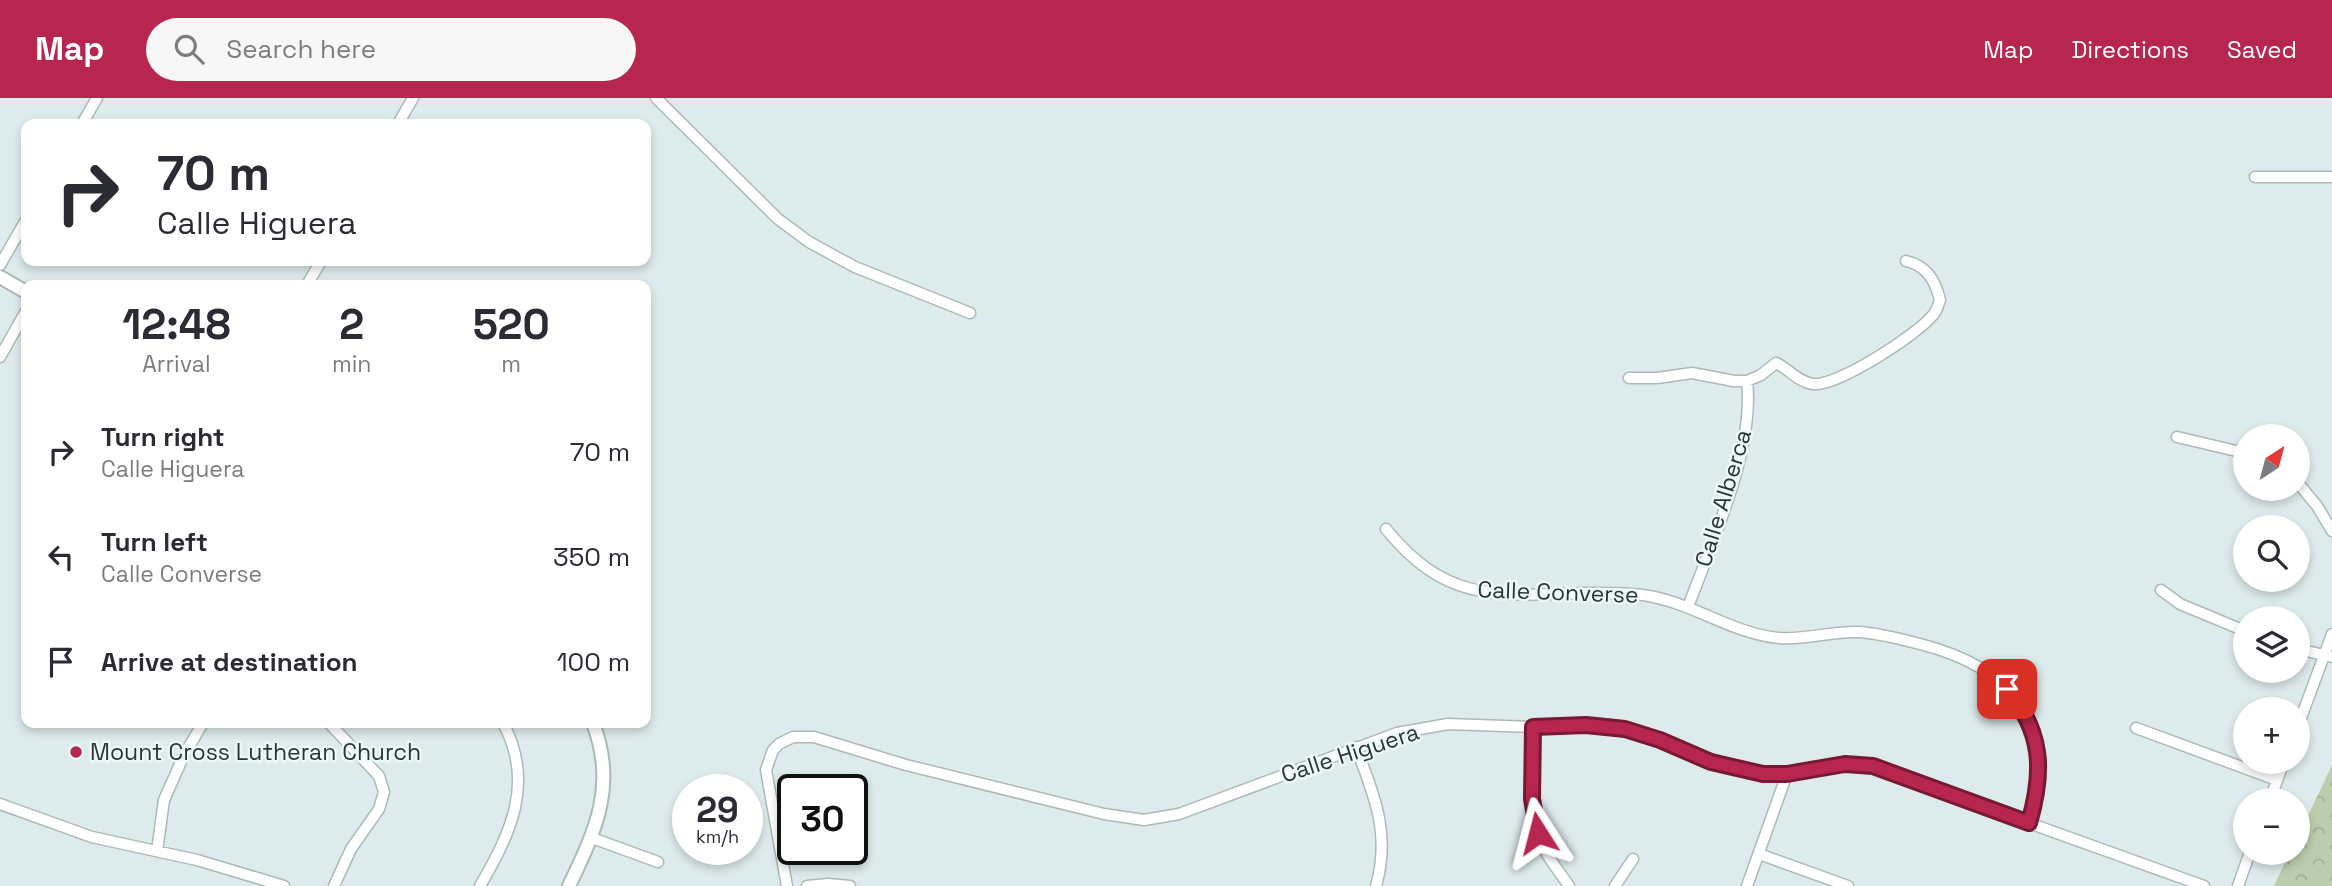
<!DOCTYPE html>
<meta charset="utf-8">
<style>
body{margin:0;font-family:"Space Grotesk",sans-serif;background:#f7f7f7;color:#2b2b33;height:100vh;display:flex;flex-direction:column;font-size:26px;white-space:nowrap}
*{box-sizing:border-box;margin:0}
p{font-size:23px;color:#7c7c81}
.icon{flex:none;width:38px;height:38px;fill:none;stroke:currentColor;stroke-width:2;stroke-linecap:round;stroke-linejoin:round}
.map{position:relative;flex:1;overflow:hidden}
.drawer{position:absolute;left:21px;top:182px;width:630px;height:448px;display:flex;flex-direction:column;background:#fff;border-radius:14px;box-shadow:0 4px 10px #0003}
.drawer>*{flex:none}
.top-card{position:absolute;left:21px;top:21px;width:630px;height:147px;border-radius:14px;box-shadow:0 4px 10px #0003;background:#fff;color:#2b2b33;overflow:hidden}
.needle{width:46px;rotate:36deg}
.controls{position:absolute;left:2233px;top:326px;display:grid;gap:14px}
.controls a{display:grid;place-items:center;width:77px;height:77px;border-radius:50%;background:#fff;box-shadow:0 4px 10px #0003;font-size:35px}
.speed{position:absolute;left:672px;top:676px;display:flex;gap:14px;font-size:35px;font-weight:700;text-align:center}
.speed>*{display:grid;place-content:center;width:91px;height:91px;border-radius:50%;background:#fff;box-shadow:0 4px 10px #0003;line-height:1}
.speed small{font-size:18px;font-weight:400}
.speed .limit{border:4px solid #111;border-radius:10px;background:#fff;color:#111}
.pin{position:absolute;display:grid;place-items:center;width:60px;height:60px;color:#fff;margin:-30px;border-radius:14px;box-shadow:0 4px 10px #0006}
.me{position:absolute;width:77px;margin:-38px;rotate:351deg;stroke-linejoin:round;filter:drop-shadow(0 0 5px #0008)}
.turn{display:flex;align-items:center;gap:24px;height:147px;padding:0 21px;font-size:32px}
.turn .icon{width:91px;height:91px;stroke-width:2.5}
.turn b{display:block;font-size:49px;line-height:60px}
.eta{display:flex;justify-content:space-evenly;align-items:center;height:119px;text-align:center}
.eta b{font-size:42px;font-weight:700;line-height:49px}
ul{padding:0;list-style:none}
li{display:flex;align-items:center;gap:21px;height:105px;padding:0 21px}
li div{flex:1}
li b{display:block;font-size:26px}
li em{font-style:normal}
header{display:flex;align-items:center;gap:42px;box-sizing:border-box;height:98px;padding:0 35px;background:#b7264f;color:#fff}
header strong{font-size:33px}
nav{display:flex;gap:38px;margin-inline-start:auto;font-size:24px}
.search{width:490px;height:63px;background:#f7f7f7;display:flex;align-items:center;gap:18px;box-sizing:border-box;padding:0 24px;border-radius:38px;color:#7c7c81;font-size:26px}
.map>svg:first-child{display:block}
.park{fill:url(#park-crowns)}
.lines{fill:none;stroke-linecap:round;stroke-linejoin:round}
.minor-casing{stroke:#acb9b9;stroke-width:13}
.tertiary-casing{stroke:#acb9b9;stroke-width:16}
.minor{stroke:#fff;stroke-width:10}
.tertiary{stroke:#fff;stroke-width:12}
.route-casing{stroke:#771933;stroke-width:18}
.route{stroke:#b7264f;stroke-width:12}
.poi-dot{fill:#b7264f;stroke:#ebf8f9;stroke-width:2.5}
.labels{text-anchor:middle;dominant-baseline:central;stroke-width:5;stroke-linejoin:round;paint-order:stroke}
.street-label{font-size:23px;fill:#2d3232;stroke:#ebf8f9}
.poi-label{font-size:23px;fill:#2d3232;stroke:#ebf8f9;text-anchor:start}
</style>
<header>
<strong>Map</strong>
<div class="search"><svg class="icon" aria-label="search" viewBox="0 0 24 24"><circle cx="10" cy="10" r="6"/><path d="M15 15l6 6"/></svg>Search here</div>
<nav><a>Map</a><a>Directions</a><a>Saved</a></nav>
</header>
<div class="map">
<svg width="2332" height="788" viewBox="0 0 2332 788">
<defs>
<pattern id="park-crowns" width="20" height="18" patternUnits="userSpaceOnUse" patternTransform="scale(1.75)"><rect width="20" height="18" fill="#bbcdad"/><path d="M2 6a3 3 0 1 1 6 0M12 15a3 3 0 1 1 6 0" fill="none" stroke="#a1b095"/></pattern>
</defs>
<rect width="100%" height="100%" fill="#deebec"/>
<path class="park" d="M2332,667V788H2274L2290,754H2298V739Z"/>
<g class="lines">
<defs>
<path id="minor" d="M656,0L778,121L809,144L855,169L970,215
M82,26L97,0
M398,26L413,0
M2255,79H2332
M0,167L26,122
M307,187L321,163
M0,259L26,213
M1629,280H1657L1692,275L1734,283H1747L1761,277L1776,265C1789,271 1798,284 1813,286C1837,289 1918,236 1933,217C1937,213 1938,207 1940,202C1935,182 1927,168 1906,163
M2177,339L2245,355
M2298,385L2317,408L2332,433
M1386,431C1446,505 1498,498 1586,495C1607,495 1628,494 1649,498C1694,506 1734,536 1779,540C1806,542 1832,533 1858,534C1879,535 1900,541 1920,546C2015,570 2058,628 2029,725
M2161,492L2180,506L2245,533
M1688,509C1712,444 1755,351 1747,283
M2298,551L2332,559
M329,625L379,678L384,694L379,711L351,751L334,788
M2298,628L2332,536
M1533,629C1534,667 1526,711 1542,747C1549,762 1560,774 1569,788
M2136,630L2277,682
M1356,649C1374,698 1391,735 1376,788
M2270,702L2284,663
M0,706L92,739L197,762L284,788
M592,740L658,764
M157,753L164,702L184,657L203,625
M1759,756L1848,788
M480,788C511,735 535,684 503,625
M787,788L766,672L773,652L779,646L793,639H814L906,667L1104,716L1144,722L1179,716L1397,635L1448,626L1533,629L1607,628L1643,635L1711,664L1763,675L1787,676L1845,666L1873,669L2204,788
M807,788L828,786L850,788
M1615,788L1633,761
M1747,788L1787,676
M2238,788L2250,754"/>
<path id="tertiary" d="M0,179L26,194
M569,788C596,731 617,688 593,625"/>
</defs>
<use href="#minor" class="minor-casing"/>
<use href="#tertiary" class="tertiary-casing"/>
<use href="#minor" class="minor"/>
<use href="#tertiary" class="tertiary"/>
</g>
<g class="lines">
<defs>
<path id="route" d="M1538,735L1532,701L1533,629L1586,627L1625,631L1660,642L1711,664L1763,676H1787L1845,666L1873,668L2029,725C2044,673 2043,634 2007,591"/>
</defs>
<use href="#route" class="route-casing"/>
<use href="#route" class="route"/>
</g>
<circle class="poi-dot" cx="76" cy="654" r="7"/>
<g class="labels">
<g class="street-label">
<text transform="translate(1723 400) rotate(-73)">Calle Alberca</text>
<text transform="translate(1558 494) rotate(2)">Calle Converse</text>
<text transform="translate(1350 655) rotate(-18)">Calle Higuera</text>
</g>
<g class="poi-label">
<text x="90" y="654">Mount Cross Lutheran Church</text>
</g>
</g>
</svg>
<div class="controls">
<a><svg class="needle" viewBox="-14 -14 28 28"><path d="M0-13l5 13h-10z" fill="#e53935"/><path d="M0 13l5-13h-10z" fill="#7c7c81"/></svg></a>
<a><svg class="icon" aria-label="search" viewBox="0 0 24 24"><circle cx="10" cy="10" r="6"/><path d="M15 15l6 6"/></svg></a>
<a><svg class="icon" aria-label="layers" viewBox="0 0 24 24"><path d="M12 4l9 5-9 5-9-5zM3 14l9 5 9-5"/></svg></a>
<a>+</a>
<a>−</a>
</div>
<div class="speed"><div>29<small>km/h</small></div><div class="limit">30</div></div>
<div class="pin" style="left:2007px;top:591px;background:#d93025"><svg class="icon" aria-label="arrive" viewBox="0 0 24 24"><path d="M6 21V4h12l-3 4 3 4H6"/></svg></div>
<svg class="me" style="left:1538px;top:735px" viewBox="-20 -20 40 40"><path d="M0-17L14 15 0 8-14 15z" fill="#b7264f" stroke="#fff" stroke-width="4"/></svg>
<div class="top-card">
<div class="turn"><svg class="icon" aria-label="right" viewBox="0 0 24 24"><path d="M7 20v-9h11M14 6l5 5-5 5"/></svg><div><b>70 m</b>Calle Higuera</div></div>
</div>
<section class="drawer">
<div class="eta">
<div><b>12:48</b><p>Arrival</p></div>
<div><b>2</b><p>min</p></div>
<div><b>520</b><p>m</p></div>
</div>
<ul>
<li><svg class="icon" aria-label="right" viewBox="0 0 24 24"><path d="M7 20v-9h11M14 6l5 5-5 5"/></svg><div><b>Turn right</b><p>Calle Higuera</p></div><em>70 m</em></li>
<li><svg class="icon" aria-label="left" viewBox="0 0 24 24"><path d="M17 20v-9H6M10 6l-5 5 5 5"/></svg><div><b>Turn left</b><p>Calle Converse</p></div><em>350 m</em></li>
<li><svg class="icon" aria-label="arrive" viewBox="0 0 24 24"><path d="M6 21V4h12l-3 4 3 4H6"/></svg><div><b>Arrive at destination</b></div><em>100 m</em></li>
</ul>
</section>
</div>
